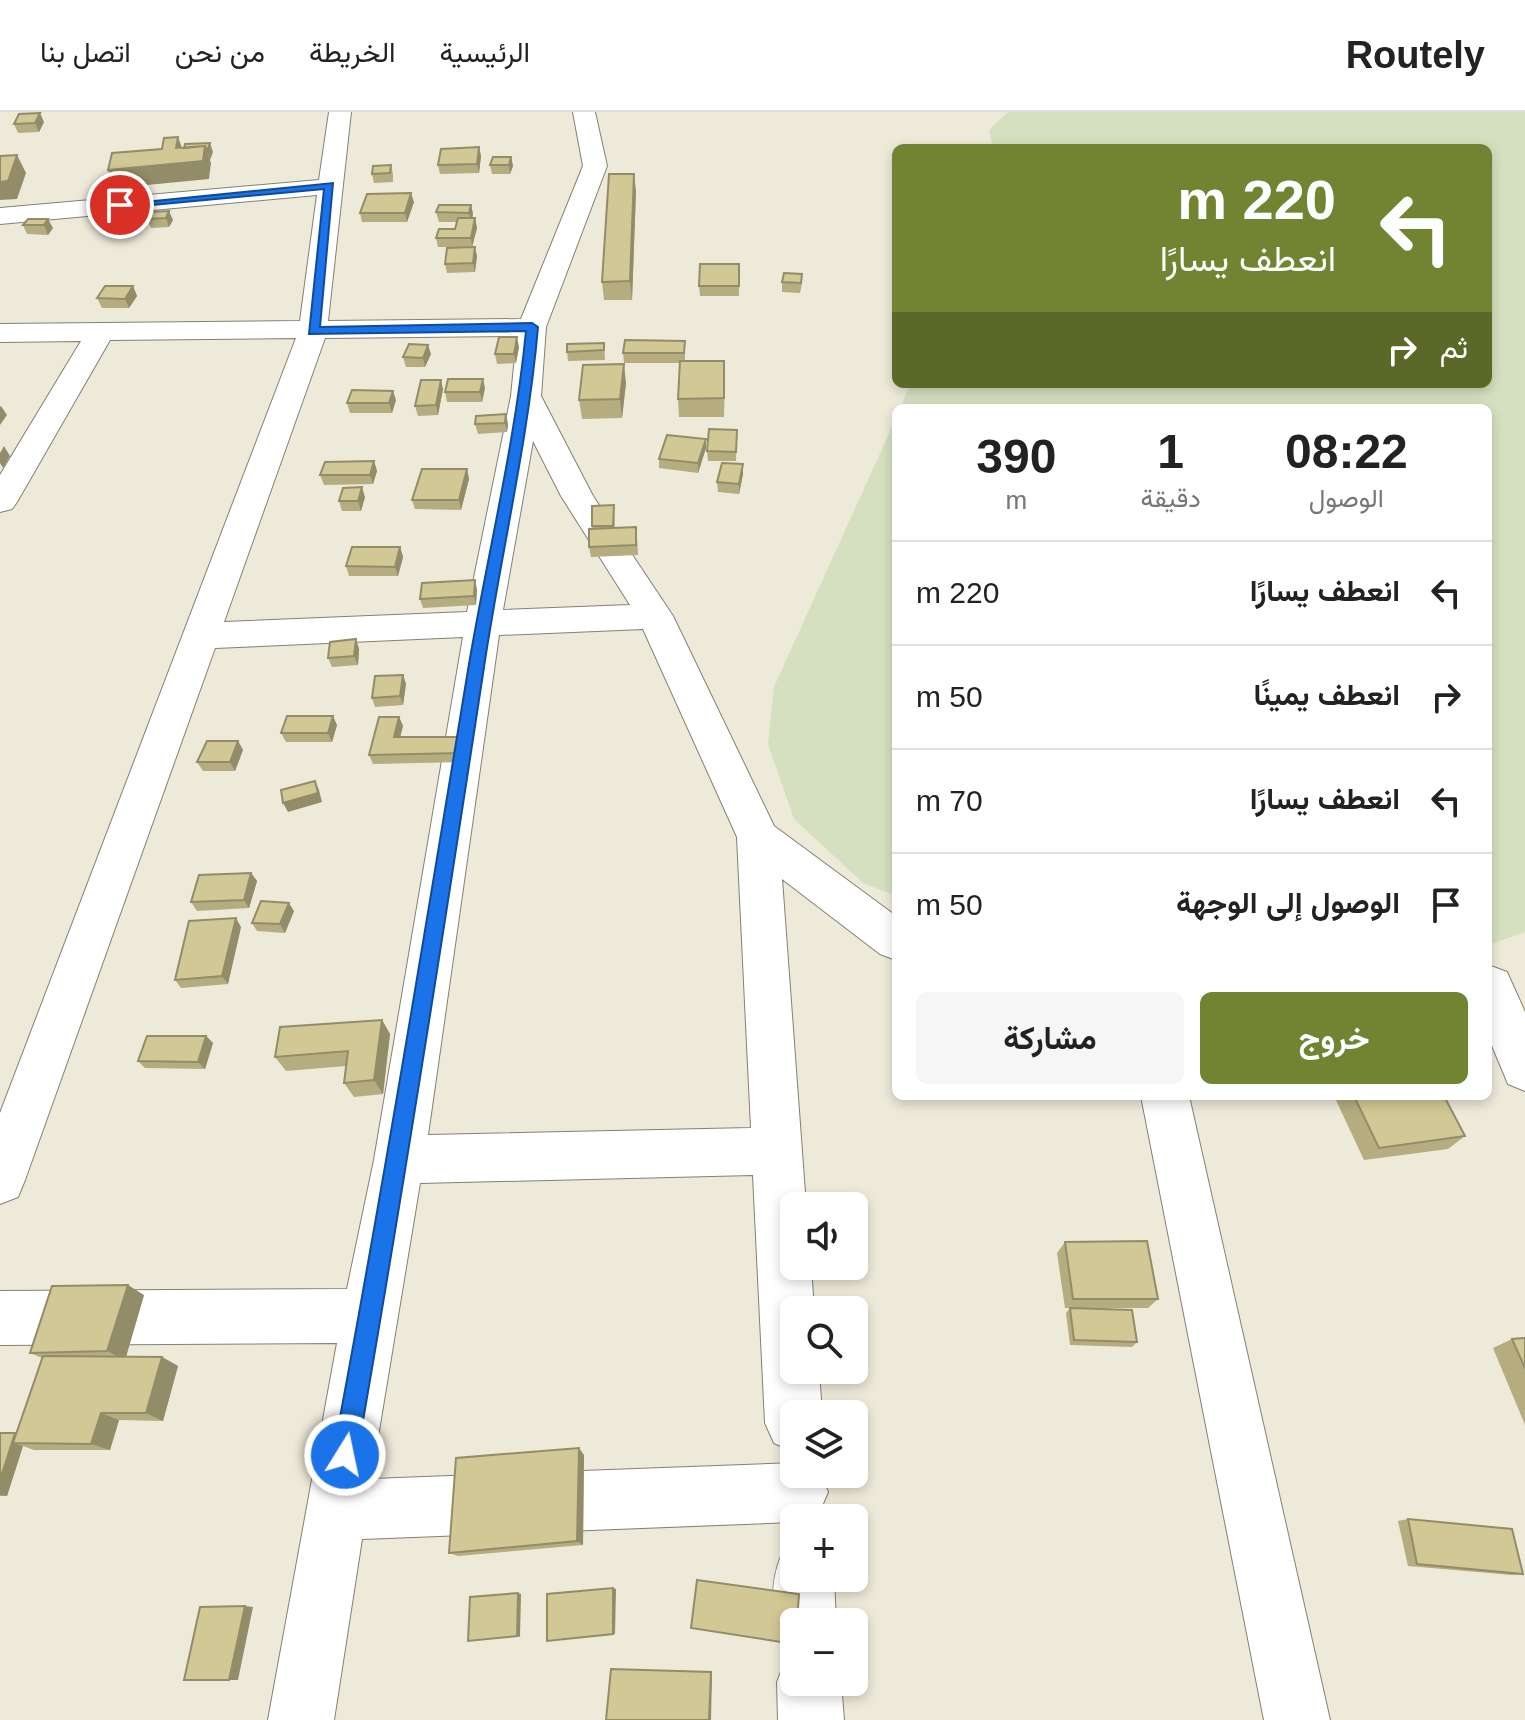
<!DOCTYPE html>
<html lang="ar">
<meta charset="utf-8">
<style>
body{margin:0;font-family:Helvetica,Vazirmatn,sans-serif;background:#f6f6f6;color:#222;direction:rtl;height:100vh;display:flex;flex-direction:column;font-size:30px;white-space:nowrap}
*{box-sizing:border-box;margin:0}
p{font-size:26px;color:#767676}
.icon{flex:none;width:44px;height:44px;fill:none;stroke:currentColor;stroke-width:2;stroke-linecap:round;stroke-linejoin:round}
.map{position:relative;flex:1;overflow:hidden;direction:ltr}
.drawer{position:absolute;left:892px;top:292px;width:600px;height:696px;display:flex;flex-direction:column;background:#fff;border-radius:12px;box-shadow:0 4px 12px #0003;direction:rtl}
.drawer>*{flex:none}
.hud{position:absolute;left:892px;top:32px;width:600px;height:244px;border-radius:12px;box-shadow:0 4px 12px #0003;direction:rtl;background:#728332;color:#fff;overflow:hidden}
.fabs{position:absolute;left:780px;top:1080px;display:grid;gap:16px}
.fabs a{display:grid;place-items:center;width:88px;height:88px;border-radius:12px;background:#fff;box-shadow:0 4px 12px #0003;font-size:40px}
.pin{position:absolute;display:grid;place-items:center;width:68px;height:68px;color:#fff;margin:-34px;border:4px solid #fff;border-radius:50%;box-shadow:0 2px 8px #0007}
.me{position:absolute;width:88px;margin:-44px;rotate:10deg;stroke-linejoin:round;filter:drop-shadow(0 0 6px #0008)}
.turn{display:flex;align-items:center;gap:28px;height:168px;padding:0 24px;font-size:36px}
.turn .icon{width:104px;height:104px;stroke-width:2.5}
.turn b{display:block;font-size:56px;line-height:68px}
.then{display:flex;align-items:center;height:76px;padding:0 24px;background:#0003;gap:16px;font-size:30px}
.eta{display:flex;justify-content:space-evenly;align-items:center;height:136px;text-align:center}
.eta b{font-size:48px;font-weight:700;line-height:56px}
.button{display:flex;gap:16px;margin-top:auto;padding:16px 24px}
.button a{flex:1;height:92px;border-radius:12px;background:#728332;color:#fff;font-size:32px;font-weight:700;line-height:92px;text-align:center}
.button a+a{background:#f6f6f6;color:#222}
ul{padding:0;list-style:none}
li{display:flex;align-items:center;gap:24px;height:104px;padding:0 24px;border-top:2px solid #e0e0e0}
li div{flex:1}
li b{display:block;font-size:30px}
li em{font-style:normal}
header{display:flex;align-items:center;gap:48px;box-sizing:border-box;height:112px;padding:0 40px;background:#fff;border-bottom:2px solid #e0e0e0}
header strong{font-size:38px}
nav{display:flex;gap:44px;margin-inline-start:auto;font-size:28px}
.map>svg:first-child{display:block}
.green{fill:#d5e0c0}
.lines{fill:none;stroke-linecap:round;stroke-linejoin:round}
.minor-casing{stroke:#848173;stroke-width:2}
.minor{fill:#fff;fill-rule:evenodd}
.wall{fill:#b5ac80}
.shaded-wall{fill:#938c68}
.building{fill:#d2c895;stroke:#938c68;stroke-width:2}
.route{fill:#1a73e8;stroke:#114b97;stroke-width:2}
</style>
<header>
<strong>Routely</strong>
<nav><a>الرئيسية</a><a>الخريطة</a><a>من نحن</a><a>اتصل بنا</a></nav>
</header>
<div class="map">
<svg width="1525" height="1608" viewBox="0 0 1525 1608">
<rect width="100%" height="100%" fill="#edeada"/>
<path class="green" d="M1008,0H1525V820L1488,833V296H900L911,272H1488V36H993L989,18Z
M896,306V784L863,771L794,707L768,632L774,575Z"/>
<g class="lines">
<defs>
<path id="minor" d="M329,0H351L328,209L521,207L583,54L573,0H595L607,54L546,215L541,284L593,384L673,504L774,714L896,804V848L880,842L782,767L806,1094H794V1154H811L814,1198H794V1258H819L822,1302H794V1340L774,1331L765,1311L753,1063L420,1071L371,1367L794,1351V1362H820L828,1380L819,1401L794,1406V1410L362,1427L334,1608H268L337,1231L0,1233V1179L347,1177L374,1048L463,525L215,536L25,1068L18,1085L0,1092V1001L296,226L110,228L17,390L12,397L0,400V363L81,229L0,230V212L300,209L317,83L0,112V96L319,68ZM517,224L511,284L467,500L224,510L325,226ZM533,329L561,384L630,493L503,498ZM643,517L737,725L751,1016L428,1023L499,523Z
M1491,854L1507,860L1525,900V979L1508,972L1488,924V855Z
M1141,984H1189L1330,1608H1264Z
M794,1439V1466H834L836,1510H794V1537L783,1532C771,1502 769,1474 781,1444Z
M794,1544V1570H841L844,1608H778L777,1570L786,1547Z"/>
</defs>
<use href="#minor" class="minor-casing"/>
<use href="#minor" class="minor"/>
</g>
<path class="wall" d="M44,10L39,20L18,21L14,12Z
M479,35L481,44L479,61L440,62L438,53Z
M511,45L513,54L510,62H492L490,53Z
M391,53L393,62V70L374,71L372,62Z
M636,79L632,188H604L602,170Z
M414,90L407,110H362L360,101Z
M471,93L473,102L472,106H475L477,116L472,135L477,144L475,160L447,161L445,152L465,135H438L436,126L455,117L457,110H439L436,100Z
M150,100L173,108L169,115L151,116L147,107Z
M28,107L53,116L48,123L27,122L23,113Z
M739,152V184H700L699,174Z
M782,170L802,172L800,181L782,180Z
M133,174L137,184L129,196H102L97,186Z
M685,229V249L725,268L724,305H679L678,287L680,251H624L623,241Z
M604,231L605,248L568,249L567,240Z
M519,235L516,251L497,252L495,242Z
M431,242L425,255H406L403,245Z
M626,271L622,306L582,307L579,288Z
M485,276L482,290H447L445,280Z
M443,277L438,303L418,304L415,294Z
M396,288L392,301H350L347,291Z
M476,304L508,312L507,320L478,322L475,312Z
M737,318L736,349H708L707,339Z
M706,327V336L698,361L659,356V347Z
M374,349L377,359L373,372L324,373L320,363Z
M743,352V362L739,382L718,380L717,370Z
M467,357L469,367L461,398L415,397L412,388Z
M365,385L361,399H342L339,389Z
M614,393L615,416L637,424L638,443L591,445L589,435L592,417V394Z
M400,435L403,445L398,464H349L346,454Z
M477,477L476,493L423,496L420,487Z
M356,527L359,537L358,553L332,555L328,546Z
M403,563L406,572L403,593L375,595L372,586Z
M399,605L403,614L400,625H462L465,634L463,650L373,652L369,643Z
M337,613L332,630H286L281,621Z
M238,629L243,638L235,659H203L197,650Z
M251,761L257,769L249,796L197,799L191,790Z
M294,799L285,821L257,819L252,811Z
M241,815L228,872L181,876L175,868Z
M382,908L390,922L383,982L354,985L344,971L346,954L286,959L275,945Z
M206,924L213,931L205,957L145,956L138,949Z
M1334,984H1444L1465,1024L1448,1037L1364,1048Z
M1065,1130L1158,1187L1148,1196H1065L1057,1141Z
M144,1183L126,1245H162L178,1254L163,1309L119,1308L110,1338H34L23,1334L7,1384H0V1321L16,1322L42,1246L30,1241Z
M1070,1196L1137,1230L1132,1235L1070,1233L1066,1201Z
M1525,1226V1313L1493,1236L1512,1227Z
M584,1343L583,1433L458,1444L449,1441Z
M1408,1407L1523,1462L1512,1463L1408,1454L1398,1409Z"/>
<path class="shaded-wall" d="M40,1L44,10L39,20L35,11Z
M178,25L184,41L205,34L211,51L209,67L116,76L108,58L176,36Z
M210,31L213,40L210,48L207,39Z
M479,35L481,44L479,61L477,52Z
M17,43L26,61L17,87L0,88V70Z
M511,45L513,54L510,62L509,53Z
M634,62L636,79L632,188L630,169Z
M411,81L414,90L407,110L405,101Z
M471,93L473,102L471,110L469,101Z
M169,99L173,108L169,115L166,106Z
M475,106L477,116L472,135L471,126Z
M48,107L53,116L48,123L44,113Z
M475,135L477,144L475,160L473,151Z
M133,174L137,184L129,196L125,187Z
M517,225L519,235L516,251L514,242Z
M428,233L431,242L425,255L423,246Z
M624,252L626,271L622,306L620,287Z
M483,267L485,276L482,290L480,280Z
M441,268L443,277L438,303L436,293Z
M393,279L396,288L392,301L389,291Z
M1,294L7,303L0,313V295Z
M506,302L508,312L507,320L505,311Z
M706,327V336L698,361V351Z
M4,334L10,344L3,356L0,351V341Z
M374,349L377,359L373,372L370,363Z
M743,352V362L739,382V372Z
M467,357L469,367L461,398L459,388Z
M362,375L365,385L361,399L358,389Z
M400,435L403,445L398,464L395,455Z
M475,468L477,477L476,493L474,484Z
M356,527L359,537L358,553L354,544Z
M403,563L406,572L403,593L400,584Z
M333,604L337,613L332,630L328,621Z
M399,605L403,614L398,634L394,625Z
M462,625L465,634L463,650L460,641Z
M238,629L243,638L235,659L230,650Z
M315,669L319,678L322,690L288,700L283,691Z
M251,761L257,769L249,796L244,788Z
M289,791L294,799L285,821L280,812Z
M236,806L241,815L228,872L222,864Z
M382,908L390,922L383,982L374,968Z
M206,924L213,931L205,957L198,950Z
M128,1173L144,1183L125,1248L107,1239Z
M162,1245L178,1254L163,1309L146,1301Z
M101,1301L119,1308L110,1338L91,1332Z
M15,1321L13,1331L23,1334L7,1384L0,1383V1368Z
M579,1336L584,1343L583,1433L577,1429Z
M613,1476L616,1477L615,1522H613Z
M518,1481L521,1482L520,1525L517,1524Z
M245,1494L253,1495L238,1568H229Z
M711,1560H712L711,1608H709Z"/>
<path class="building" d="M40,1L35,11L14,12L19,2Z
M178,25L176,36L205,34L203,49L108,58L112,41L162,37L164,26Z
M210,31L207,39L205,34L184,36L185,32Z
M479,35L477,52L438,53L441,37Z
M17,43L8,69L0,70V44Z
M493,45H511L509,53H490Z
M391,53L390,61L372,62L373,54Z
M609,62H634L630,169L602,170Z
M411,81L405,101H360L367,82Z
M439,93H471L469,101L436,100Z
M169,99L166,106L147,107L150,100Z
M458,106H475L471,126H436L439,117H455Z
M28,107H48L44,113H23Z
M475,135L473,151L445,152L447,136Z
M700,152H739V174H699Z
M784,161L802,162L801,171L782,170Z
M105,174H133L125,187L97,186Z
M499,225H517L514,242H495Z
M625,228L685,229L684,241H623Z
M604,231V238L567,240V232Z
M409,232L428,233L423,246L403,245Z
M680,249H724V286L678,287Z
M624,252L620,287L579,288L583,253Z
M448,267H483L480,280H445Z
M421,268H441L436,293L415,294Z
M352,278L393,279L389,291H347Z
M506,302L505,311L475,312L476,304Z
M709,317L737,318L736,340L707,339Z
M667,323L706,327L698,351L659,347Z
M374,349L370,363H320L325,350Z
M722,351L743,352L739,372L717,370Z
M422,357H467L459,388H412Z
M362,375L358,389H339L343,376Z
M614,393L613,414H592V394Z
M636,415V433L589,435V417Z
M352,435H400L395,455L346,454Z
M475,468L474,484L420,487L422,471Z
M356,527L354,544L328,546L330,530Z
M403,563L400,584L372,586L375,564Z
M287,604H333L328,621H281Z
M379,605H399L394,625H462L460,641L369,643Z
M207,629H238L230,650H197Z
M315,669L318,681L283,691L281,678Z
M251,761L244,788L191,790L199,763Z
M261,789L289,791L280,812L252,811Z
M236,806L222,864L175,868L189,809Z
M382,908L374,968L344,971L348,939L275,945L280,915Z
M147,924H206L198,950L138,949Z
M1354,984H1444L1465,1024L1379,1036Z
M1147,1129L1158,1187H1073L1065,1130Z
M128,1173L107,1239L30,1241L52,1174Z
M1070,1196L1132,1198L1137,1230L1074,1228Z
M1525,1226V1256L1512,1227Z
M43,1244L162,1245L146,1301H101L91,1332L13,1331Z
M0,1321H15L0,1368Z
M579,1336L577,1429L449,1441L456,1346Z
M1408,1407L1512,1417L1523,1462L1417,1452Z
M697,1468L799,1482L797,1510H794V1532L691,1516Z
M613,1476V1522L547,1529V1482Z
M518,1481L517,1524L468,1529L470,1485Z
M245,1494L229,1568H184L200,1495Z
M611,1557L711,1560L709,1608H606Z"/>
<path class="route" d="M333,71L320,215L532,211L538,215C528,330 501,441 484,555C444,818 403,1081 357,1343L354,1351L345,1355L337,1351L333,1343C382,1082 425,820 468,558C487,444 515,333 526,219L309,222L324,77L120,96L115,93Z"/>
</svg>
<div class="fabs">
<a><svg class="icon" aria-label="sound" viewBox="0 0 24 24"><path d="M4 9h4l5-4v14l-5-4H4zM17 9q2 3 0 6"/></svg></a>
<a><svg class="icon" aria-label="search" viewBox="0 0 24 24"><circle cx="10" cy="10" r="6"/><path d="M15 15l6 6"/></svg></a>
<a><svg class="icon" aria-label="layers" viewBox="0 0 24 24"><path d="M12 4l9 5-9 5-9-5zM3 14l9 5 9-5"/></svg></a>
<a>+</a>
<a>−</a>
</div>
<div class="pin" style="left:120px;top:93px;background:#d93025"><svg class="icon" aria-label="arrive" viewBox="0 0 24 24"><path d="M6 21V4h12l-3 4 3 4H6"/></svg></div>
<svg class="me" style="left:345px;top:1343px" viewBox="-20 -20 40 40"><circle r="17" fill="#1a73e8" stroke="#fff" stroke-width="3"/><path d="M0-11L8 9 0 5-8 9z" fill="#fff"/></svg>
<div class="hud">
<div class="turn"><svg class="icon" aria-label="left" viewBox="0 0 24 24"><path d="M17 20v-9H6M10 6l-5 5 5 5"/></svg><div><b>220 m</b>انعطف يسارًا</div></div>
<div class="then">ثم<svg class="icon" aria-label="right" viewBox="0 0 24 24"><path d="M7 20v-9h11M14 6l5 5-5 5"/></svg></div>
</div>
<section class="drawer">
<div class="eta">
<div><b>08:22</b><p>الوصول</p></div>
<div><b>1</b><p>دقيقة</p></div>
<div><b>390</b><p>m</p></div>
</div>
<ul>
<li><svg class="icon" aria-label="left" viewBox="0 0 24 24"><path d="M17 20v-9H6M10 6l-5 5 5 5"/></svg><div><b>انعطف يسارًا</b></div><em>220 m</em></li>
<li><svg class="icon" aria-label="right" viewBox="0 0 24 24"><path d="M7 20v-9h11M14 6l5 5-5 5"/></svg><div><b>انعطف يمينًا</b></div><em>50 m</em></li>
<li><svg class="icon" aria-label="left" viewBox="0 0 24 24"><path d="M17 20v-9H6M10 6l-5 5 5 5"/></svg><div><b>انعطف يسارًا</b></div><em>70 m</em></li>
<li><svg class="icon" aria-label="arrive" viewBox="0 0 24 24"><path d="M6 21V4h12l-3 4 3 4H6"/></svg><div><b>الوصول إلى الوجهة</b></div><em>50 m</em></li>
</ul>
<div class="button"><a>خروج</a><a>مشاركة</a></div>
</section>
</div>
